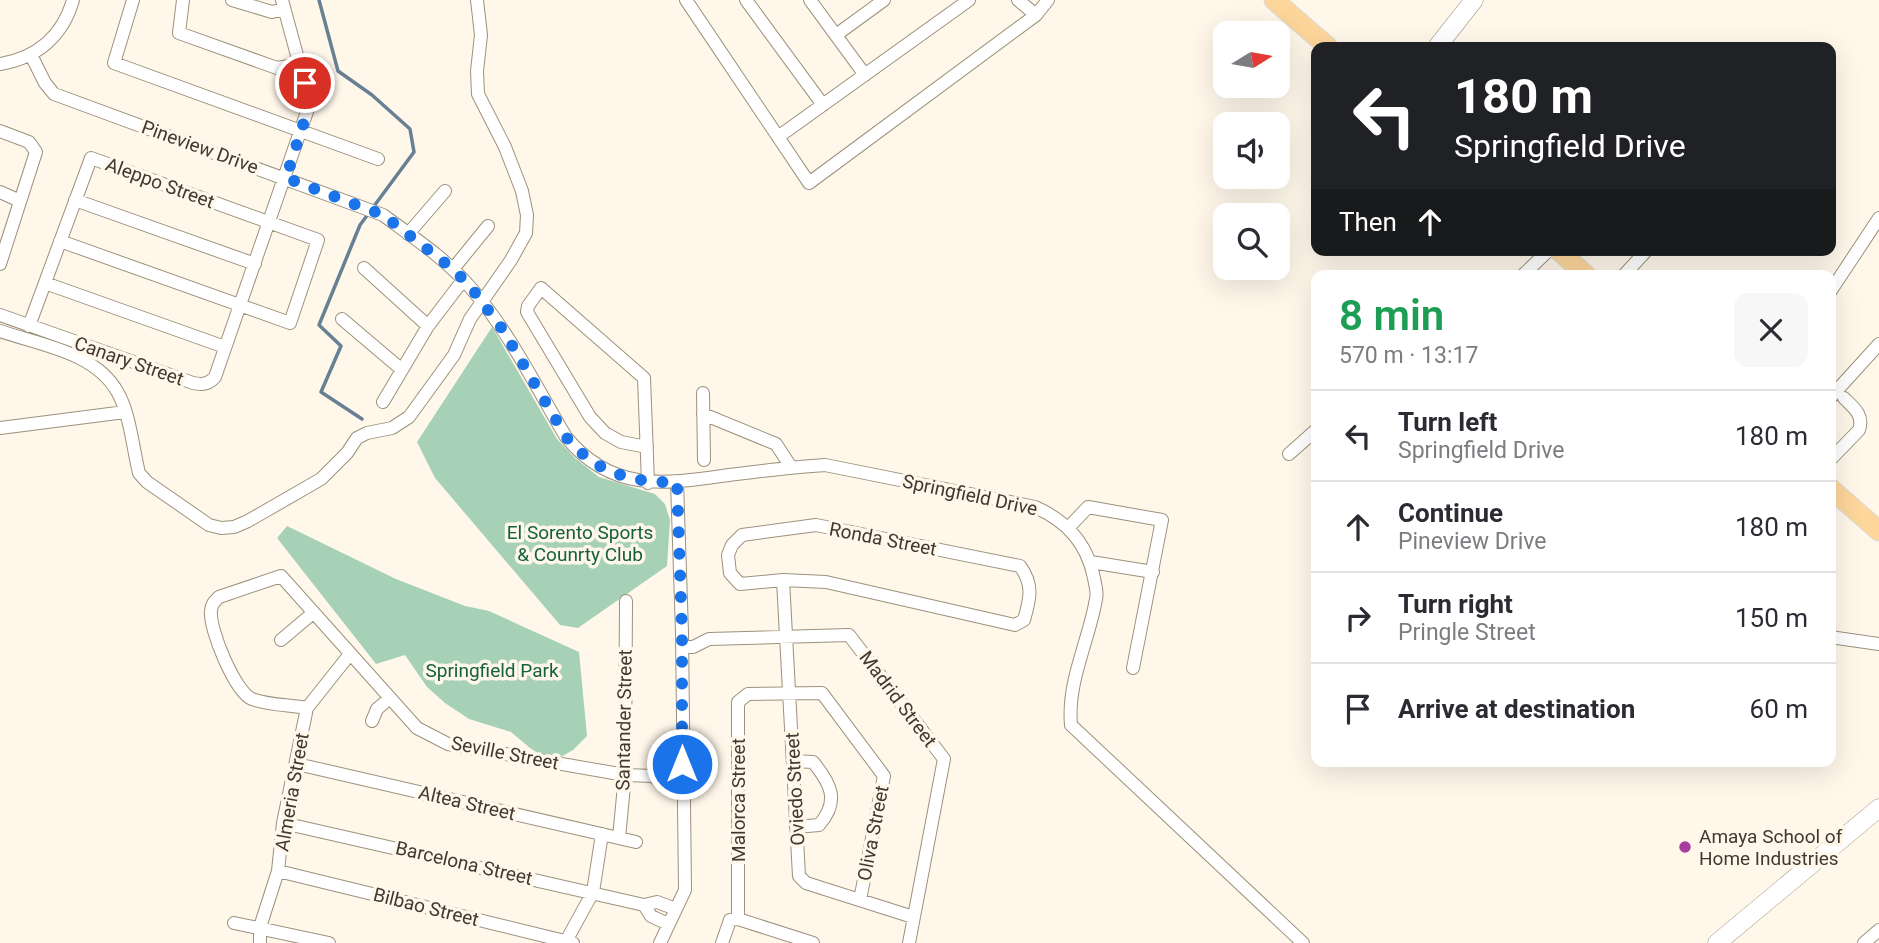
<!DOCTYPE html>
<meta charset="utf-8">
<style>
body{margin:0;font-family:Roboto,sans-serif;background:#f7f7f7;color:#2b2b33;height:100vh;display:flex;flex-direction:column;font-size:26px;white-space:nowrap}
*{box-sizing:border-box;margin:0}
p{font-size:23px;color:#7c7c81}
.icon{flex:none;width:38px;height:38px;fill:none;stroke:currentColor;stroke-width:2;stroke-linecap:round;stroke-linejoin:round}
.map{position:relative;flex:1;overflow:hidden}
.panel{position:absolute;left:1311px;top:270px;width:525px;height:497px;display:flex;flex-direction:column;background:#fff;border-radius:14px;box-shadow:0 7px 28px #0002}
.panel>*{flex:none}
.banner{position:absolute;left:1311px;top:42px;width:525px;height:214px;border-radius:14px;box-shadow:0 7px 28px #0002;background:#202124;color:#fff;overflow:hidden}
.needle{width:46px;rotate:79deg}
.buttons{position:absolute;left:1213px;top:21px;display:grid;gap:14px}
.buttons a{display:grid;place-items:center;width:77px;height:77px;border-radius:14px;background:#fff;box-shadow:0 7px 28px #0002;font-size:35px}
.pin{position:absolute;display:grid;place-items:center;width:60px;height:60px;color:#fff;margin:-30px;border:4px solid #fff;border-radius:50%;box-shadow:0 2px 7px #0007}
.me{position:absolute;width:77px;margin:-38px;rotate:0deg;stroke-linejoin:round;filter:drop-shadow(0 0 5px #0008)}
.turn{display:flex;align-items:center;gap:24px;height:147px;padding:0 28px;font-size:32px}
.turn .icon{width:91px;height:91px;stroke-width:2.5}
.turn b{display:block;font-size:49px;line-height:60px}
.then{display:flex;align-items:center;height:66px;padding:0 28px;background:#0003;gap:14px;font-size:26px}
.round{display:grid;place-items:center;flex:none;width:74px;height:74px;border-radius:14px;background:#f7f7f7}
.head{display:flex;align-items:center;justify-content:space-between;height:119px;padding:0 28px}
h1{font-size:42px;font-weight:600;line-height:52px;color:#1e9e55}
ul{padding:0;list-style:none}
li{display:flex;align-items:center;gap:21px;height:91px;padding:0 28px;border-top:2px solid #e1e1e2}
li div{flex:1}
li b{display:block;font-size:26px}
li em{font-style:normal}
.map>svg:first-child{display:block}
.green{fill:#a7d1b7}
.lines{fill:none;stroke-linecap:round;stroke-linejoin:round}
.stream{stroke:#688094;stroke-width:3.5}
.street-casing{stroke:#9d917c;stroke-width:14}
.secondary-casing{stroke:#9d917c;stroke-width:19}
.primary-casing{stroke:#dcdbda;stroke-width:21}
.street{stroke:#fff;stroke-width:12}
.secondary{stroke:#fff;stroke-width:18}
.primary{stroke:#fdd69b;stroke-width:19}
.route{stroke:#1a73e8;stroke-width:12;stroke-dasharray:0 21.6}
.poi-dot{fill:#a63ea1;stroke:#fff7ea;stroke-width:2.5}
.labels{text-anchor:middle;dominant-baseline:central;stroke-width:7;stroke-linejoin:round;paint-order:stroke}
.street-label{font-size:19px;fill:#3f3931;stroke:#fff7ea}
.park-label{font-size:19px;fill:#15603d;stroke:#fff7ea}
.poi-label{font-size:19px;fill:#3f3931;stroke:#fff7ea;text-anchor:start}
</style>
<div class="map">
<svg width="1879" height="943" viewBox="0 0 1879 943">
<rect width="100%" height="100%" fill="#fff7ea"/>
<path class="green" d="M492,327L557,439L575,458L599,477L655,494L665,504L670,520L667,566L578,628L560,625L435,478L417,442Z
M287,526L396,579L465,606L489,611L579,652L587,736L573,750L552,762L530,748L511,732L469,719L445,703L427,687L405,655L376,664L277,538Z"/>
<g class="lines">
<path class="stream" d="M319,0L338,71L372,95L410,129L414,152L360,225L319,325L341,346L321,392L362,419"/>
<defs>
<path id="street" d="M133,0L114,63L378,159
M183,0L179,33L277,68L300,64
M232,0L272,12L284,9
M686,0L809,183L1036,15L1048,0
M746,0L823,105
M810,0L865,75
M1018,0L1036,15
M836,35L884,0
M31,55L45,83L54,94L383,215C413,237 446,259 470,287C509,331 536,387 566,437C612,493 665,484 729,475C761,471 792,467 825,465L1035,507C1067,521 1087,543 1094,578C1095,585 1098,592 1096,599C1089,641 1067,681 1071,725L1303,943
M0,64C37,58 63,36 73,0
M0,131L29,142L36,152L0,264
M778,137L969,0
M0,192L20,201
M75,200L255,264
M408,234L445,191
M364,268L428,326
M453,269L488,226
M1523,275L1549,250
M1624,275L1647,250
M45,283L225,347
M1830,292L1879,218
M0,315L193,383C203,385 209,384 215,377L310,103L282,0
M342,319L401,369
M29,326L91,158L318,240L290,323L60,241
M0,331C40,345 96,352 118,393C130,414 133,449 139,473L147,482L209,525L221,528L234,527L248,521L321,479L347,453L357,438L367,433L392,428L409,417L454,355L470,319L511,260L526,233L527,215L522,191L505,147L478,94L477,71L481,35L477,0
M703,393L704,460
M1830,398L1879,344
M383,402L428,326L463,280
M703,414L776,444L791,467
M0,428L125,412
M647,447L621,442L605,433L590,417L527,312L528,306L541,288L644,378L648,483
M1289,454L1316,430
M1830,460L1859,430C1864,415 1854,408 1844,398
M816,525L1020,566C1034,585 1030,599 1024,620L1015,625L826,582L783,580L740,584L730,573L728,555L732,545L742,535Z
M1069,527L1088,507L1162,520L1133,668
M1091,562L1153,572
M783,580L799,876L806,883L913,917
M1830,637L1879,644
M281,640L313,613
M682,647H693L709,639L849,635L944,759L909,943
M307,708C290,705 268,705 252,699C235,692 209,629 211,611C211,604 215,601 219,597L281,576L417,728L448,744L625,775L653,776L668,787H684
M372,721L377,709L390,698
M793,761L813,762C831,784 840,801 819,825L796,827
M297,764L636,842
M653,776L668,766L682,764
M283,823L644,905
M619,838L625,775L626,601
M278,871L573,943
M738,919L813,943
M234,923L329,943
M668,924L651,916L644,905L657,902L676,909
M260,943V927L278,871L283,823L307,708L350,654
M565,943L593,892L602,834
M660,943L685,890L682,632L677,482
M722,943L730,920L738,919V702L748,694L822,693L884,776L860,900
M1864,943L1879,930"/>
<path id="secondary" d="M1437,47L1474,0
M1717,943L1879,808"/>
<path id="primary" d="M1274,0L1328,47
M1558,250L1586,275
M1830,488L1879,531"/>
</defs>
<use href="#street" class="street-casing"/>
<use href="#secondary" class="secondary-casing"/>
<use href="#primary" class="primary-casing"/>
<use href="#street" class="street"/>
<use href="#secondary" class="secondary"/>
<use href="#primary" class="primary"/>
</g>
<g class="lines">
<path class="route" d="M305,83L310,103L286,178L383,215L453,269L470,286L503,330L566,437C596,473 632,483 677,482L682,632V764"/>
</g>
<circle class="poi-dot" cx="1685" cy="847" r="7"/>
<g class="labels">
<g class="street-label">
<text transform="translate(200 147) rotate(20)">Pineview Drive</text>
<text transform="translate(160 183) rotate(20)">Aleppo Street</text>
<text transform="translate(129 361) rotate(19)">Canary Street</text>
<text transform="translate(970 495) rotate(12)">Springfield Drive</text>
<text transform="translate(883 539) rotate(11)">Ronda Street</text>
<text transform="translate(898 699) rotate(53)">Madrid Street</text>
<text transform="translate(624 720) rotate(-89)">Santander Street</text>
<text transform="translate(505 753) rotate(11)">Seville Street</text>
<text transform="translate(795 789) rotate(-93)">Oviedo Street</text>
<text transform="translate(292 792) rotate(-80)">Almeria Street</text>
<text transform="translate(738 800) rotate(-90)">Malorca Street</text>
<text transform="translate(467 803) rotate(13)">Altea Street</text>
<text transform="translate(873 833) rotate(-79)">Oliva Street</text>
<text transform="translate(464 863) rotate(13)">Barcelona Street</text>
<text transform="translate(426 907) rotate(14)">Bilbao Street</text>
</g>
<g class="park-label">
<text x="580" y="532">El Sorento Sports<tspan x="580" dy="22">&amp; Counrty Club</tspan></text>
<text x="492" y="670">Springfield Park</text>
</g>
<g class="poi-label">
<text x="1699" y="836">Amaya School of<tspan x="1699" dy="22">Home Industries</tspan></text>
</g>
</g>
</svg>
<div class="buttons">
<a><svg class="needle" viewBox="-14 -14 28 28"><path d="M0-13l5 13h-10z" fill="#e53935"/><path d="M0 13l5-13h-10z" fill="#7c7c81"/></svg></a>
<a><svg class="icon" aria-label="sound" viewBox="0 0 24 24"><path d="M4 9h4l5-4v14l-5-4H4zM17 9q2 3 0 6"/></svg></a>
<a><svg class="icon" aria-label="search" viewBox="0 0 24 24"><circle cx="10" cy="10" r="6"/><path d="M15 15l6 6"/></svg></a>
</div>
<div class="pin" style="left:305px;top:83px;background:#d93025"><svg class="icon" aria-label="arrive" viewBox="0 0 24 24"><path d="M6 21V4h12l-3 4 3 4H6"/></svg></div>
<svg class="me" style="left:682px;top:764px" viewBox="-20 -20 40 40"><circle r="17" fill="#1a73e8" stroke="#fff" stroke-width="3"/><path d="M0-11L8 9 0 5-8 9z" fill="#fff"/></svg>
<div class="banner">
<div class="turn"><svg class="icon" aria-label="left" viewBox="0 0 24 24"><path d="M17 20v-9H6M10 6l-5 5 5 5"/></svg><div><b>180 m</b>Springfield Drive</div></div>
<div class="then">Then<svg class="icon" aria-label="ahead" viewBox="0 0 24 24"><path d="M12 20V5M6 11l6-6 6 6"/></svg></div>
</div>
<section class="panel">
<div class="head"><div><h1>8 min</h1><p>570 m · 13:17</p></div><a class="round"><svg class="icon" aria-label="close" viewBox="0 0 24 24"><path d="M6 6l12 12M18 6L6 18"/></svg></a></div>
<ul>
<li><svg class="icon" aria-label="left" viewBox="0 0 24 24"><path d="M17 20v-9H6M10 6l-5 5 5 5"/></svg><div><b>Turn left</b><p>Springfield Drive</p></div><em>180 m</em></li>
<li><svg class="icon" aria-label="ahead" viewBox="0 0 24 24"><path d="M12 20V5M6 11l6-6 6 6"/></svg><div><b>Continue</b><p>Pineview Drive</p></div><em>180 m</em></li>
<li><svg class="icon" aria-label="right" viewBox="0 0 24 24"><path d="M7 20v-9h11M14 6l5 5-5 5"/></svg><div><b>Turn right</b><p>Pringle Street</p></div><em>150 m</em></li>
<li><svg class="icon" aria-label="arrive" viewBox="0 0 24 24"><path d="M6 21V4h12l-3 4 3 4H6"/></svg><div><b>Arrive at destination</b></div><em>60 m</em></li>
</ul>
</section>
</div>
